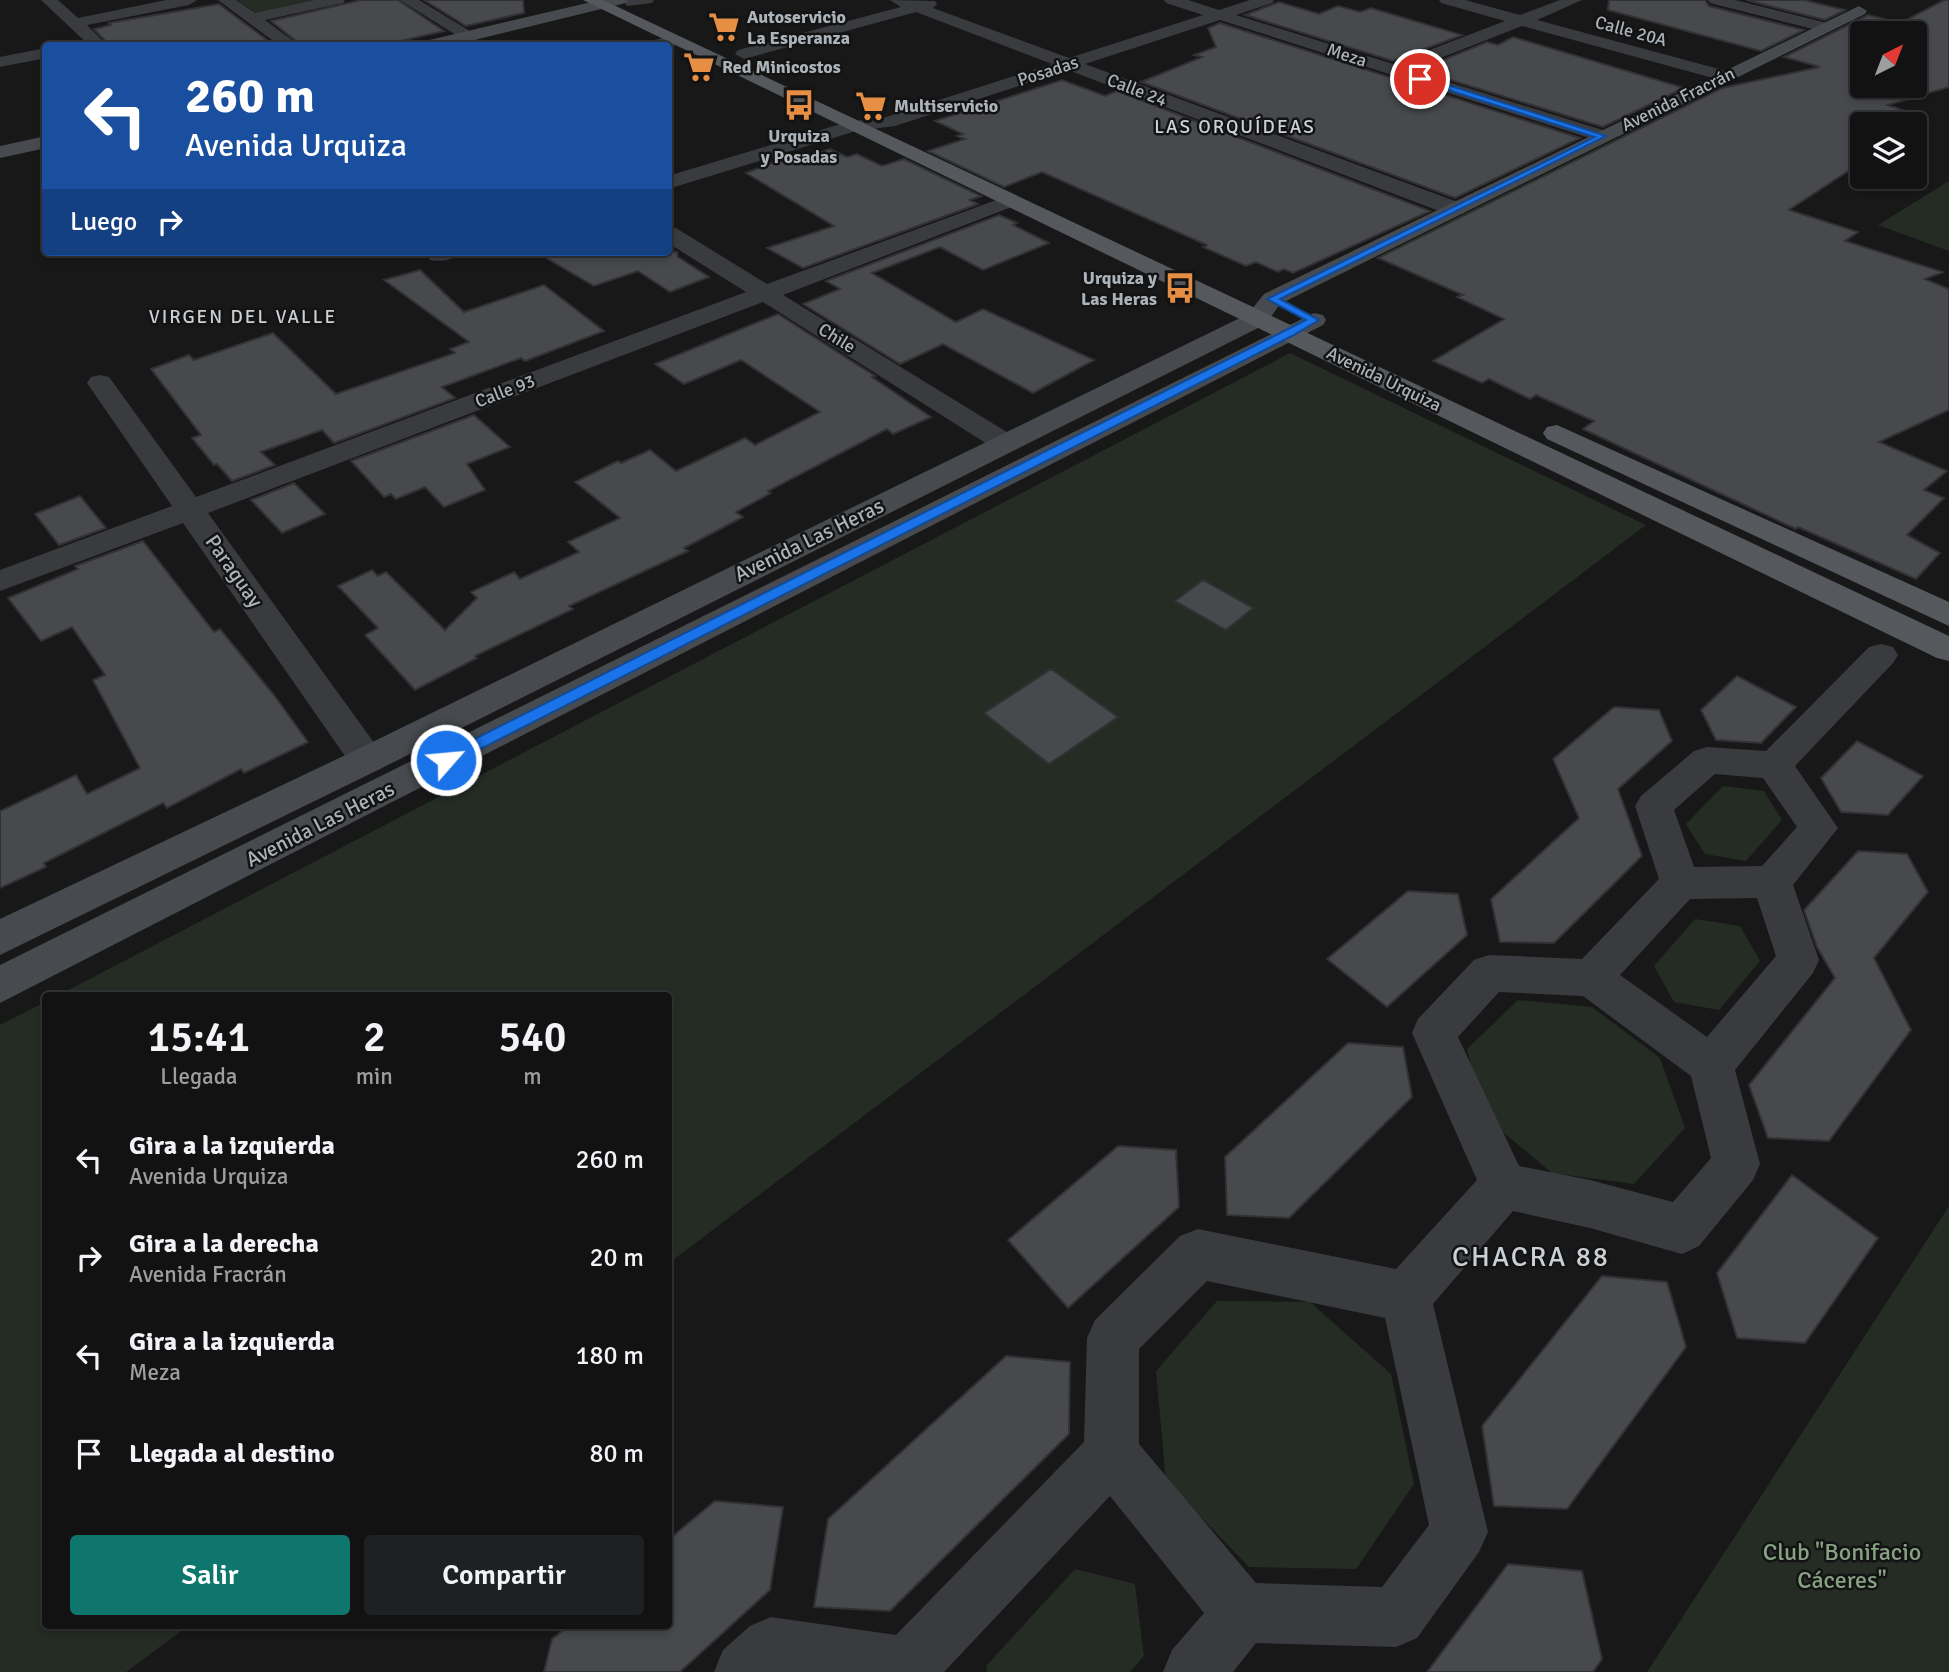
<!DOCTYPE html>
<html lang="es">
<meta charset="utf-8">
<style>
body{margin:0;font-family:Signika,sans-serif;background:#1f2021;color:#f1f3f6;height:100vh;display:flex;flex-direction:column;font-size:26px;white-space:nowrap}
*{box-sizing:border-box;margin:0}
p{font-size:23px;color:#9c9ea0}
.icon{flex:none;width:38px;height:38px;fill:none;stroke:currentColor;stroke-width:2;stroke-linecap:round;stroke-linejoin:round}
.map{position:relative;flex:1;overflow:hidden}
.sheet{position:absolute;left:42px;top:992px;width:630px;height:637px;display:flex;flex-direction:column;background:#121213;border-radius:7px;box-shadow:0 4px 10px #0003,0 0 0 2px #313233}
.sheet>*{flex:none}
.hud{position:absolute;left:42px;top:42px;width:630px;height:214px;border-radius:7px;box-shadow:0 4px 10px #0003,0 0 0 2px #313233;background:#1a4fa0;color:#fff;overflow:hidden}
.needle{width:46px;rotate:42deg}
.fabs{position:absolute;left:1850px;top:21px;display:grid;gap:14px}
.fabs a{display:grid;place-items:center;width:77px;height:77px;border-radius:7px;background:#121213;box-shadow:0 4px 10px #0003,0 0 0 2px #313233;font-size:35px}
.pin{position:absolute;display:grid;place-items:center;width:60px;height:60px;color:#fff;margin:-30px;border:4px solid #fff;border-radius:50%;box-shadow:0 2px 7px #0007}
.me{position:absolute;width:77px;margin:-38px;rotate:63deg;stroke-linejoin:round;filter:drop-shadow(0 0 5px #0008)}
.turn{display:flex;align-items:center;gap:24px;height:147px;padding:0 28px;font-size:32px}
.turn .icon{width:91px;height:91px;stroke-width:2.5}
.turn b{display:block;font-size:49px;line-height:60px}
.then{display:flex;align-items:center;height:66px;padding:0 28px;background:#0003;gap:14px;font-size:26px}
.eta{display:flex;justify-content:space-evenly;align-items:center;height:119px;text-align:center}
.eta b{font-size:42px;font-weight:600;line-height:49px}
.primary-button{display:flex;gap:14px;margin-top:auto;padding:14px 28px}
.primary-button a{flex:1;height:80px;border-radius:7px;background:#0f766e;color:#fff;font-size:28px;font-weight:600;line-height:80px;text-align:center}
.primary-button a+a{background:#1f2021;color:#f1f3f6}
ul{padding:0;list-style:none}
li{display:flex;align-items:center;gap:21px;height:98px;padding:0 28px}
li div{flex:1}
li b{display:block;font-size:26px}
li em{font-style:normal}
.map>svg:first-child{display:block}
.green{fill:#242c24}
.building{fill:#47494c;stroke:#323235;stroke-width:2;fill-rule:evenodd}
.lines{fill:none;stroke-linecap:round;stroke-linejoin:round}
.minor{fill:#393b3e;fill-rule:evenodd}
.tertiary{fill:#393b3e;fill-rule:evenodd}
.secondary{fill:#474a4e;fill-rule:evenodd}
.primary{fill:#55585d;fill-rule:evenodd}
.route{fill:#1a73e8;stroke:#114b97;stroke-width:2}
.labels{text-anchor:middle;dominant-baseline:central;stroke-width:5;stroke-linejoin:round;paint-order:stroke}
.far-poi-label{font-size:18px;font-weight:bold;fill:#abb2b8;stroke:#131314;text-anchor:start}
.far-street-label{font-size:18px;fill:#abb2b8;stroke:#131314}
.far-neighbourhood-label{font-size:19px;letter-spacing:2px;fill:#cbd0d5;stroke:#131314}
.street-label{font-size:21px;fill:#abb2b8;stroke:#131314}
.near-park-label{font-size:24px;fill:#87a283;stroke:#131314}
.near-neighbourhood-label{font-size:28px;letter-spacing:2px;fill:#cbd0d5;stroke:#131314}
</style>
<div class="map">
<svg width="1949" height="1672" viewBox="0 0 1949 1672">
<rect width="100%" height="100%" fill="#181819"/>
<path class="green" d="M237,0H324L257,14Z
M1949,181V251L1878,225Z
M1290,353L1646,525L669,1263L668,996H57Z
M1723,786L1764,791L1782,820L1746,861L1705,854L1686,824Z
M1695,919L1740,926L1760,961L1719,1010L1674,1002L1654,966Z
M1518,1000L1592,1007L1660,1058L1685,1128L1634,1184L1552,1173L1485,1117L1467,1049Z
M45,1002L46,1626H188L126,1672H0V1025Z
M1949,1206V1672H1647Z
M1217,1301L1310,1302L1391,1374L1414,1484L1356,1569L1249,1567L1166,1481L1156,1371Z
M1075,1569L1135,1584L1144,1656L1130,1672H987L986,1666Z"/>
<path class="building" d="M361,0H398L444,31L379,46H302L271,21Z
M424,0H523L524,13L466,26Z
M1609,0H1705L1709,6L1804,30L1761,51L1608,10Z
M1746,0H1804L1845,10L1825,20Z
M1944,0H1949V87L1888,105L1914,114L1900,119L1927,127L1914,133V124H1862V162L1789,210L1858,232L1845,241L1943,272L1925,279L1949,289V410L1879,442L1947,471L1924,490L1944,498L1907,535L1940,553L1916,579L1798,527L1796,529L1583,429L1594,421L1536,395L1530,399L1489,379L1482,383L1433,361L1504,319L1457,297L1463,295L1378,258L1722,88L1820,67L1784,57L1868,15L1901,23ZM1862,33H1914V86H1862Z
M1279,2L1319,14L1338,6L1360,12L1371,8L1462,35L1393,61L1245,15Z
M219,4L275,46H110L94,29L111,25L109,23Z
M1220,23L1580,138L1455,198L1141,82L1202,57L1194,55L1216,47L1208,28Z
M1513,37L1684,88L1603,127L1418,70L1487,42L1498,45Z
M1062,80L1105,96L1117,91L1430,211L1293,273L1284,269L1278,272L1256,262L1246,266L1203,247L1207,245L1042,172L1004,187L928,151L965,139L957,136L963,134L935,121Z
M830,149L847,157L857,154L882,166L904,159L981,196L970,200L978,204L803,268L767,248L834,226L746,173L779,160L787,163Z
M999,215L1017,223L1013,225L1049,243L983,270L940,247L872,273L956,322L983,309L1094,360L1033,393L943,344L900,364L803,304L840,289L826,281Z
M536,252H677L678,257L709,277L670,292L638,271L594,286Z
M420,270L464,312L544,285L604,331L525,361L521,358L442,387L455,398L334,443L322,430L261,452L275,465L232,481L217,464L214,465L192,438L201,435L151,369L189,355L194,360L273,333L336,394L455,353L450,349L469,342L384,280Z
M778,314L875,376L872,377L931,417L893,434L887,429L768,491L771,493L736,512L743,517L684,548L688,551L569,606L573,609L475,656L477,658L415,690L365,635L378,628L338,586L372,570L378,576L386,572L445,630L477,598L471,592L514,572L520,579L579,552L568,542L620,518L575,482L618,461L621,463L650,450L676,471L745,438L755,445L820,412L741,360L684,384L655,364Z
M474,415L510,447L467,464L485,490L444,507L425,487L396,499L391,494L384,497L351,461Z
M294,483L325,514L282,533L251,500Z
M80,496L106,528L59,545L35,514Z
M143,541L214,632L220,629L274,695L308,742L244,773L241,769L167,808L163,803L44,863L46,867L0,888V811L76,775L87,794L140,768L93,680L105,675L72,627L41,641L8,598L78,569L75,566Z
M1203,580L1253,608L1226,630L1175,601Z
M1051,669L1118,717L1049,764L984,713Z
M1737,676L1796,707L1761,743L1716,740L1701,710Z
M1614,707L1659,710L1672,741L1618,789L1642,856L1554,943L1500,942L1491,899L1579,818L1553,759Z
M1857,741L1923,776L1888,815L1841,812L1821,778Z
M1858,851L1907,854L1928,892L1874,958L1911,1030L1829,1141L1768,1138L1749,1085L1835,978L1817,947L1804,910Z
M1408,891L1458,894L1467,935L1387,1007L1327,959Z
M1348,1043L1403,1047L1412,1097L1289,1218L1227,1215L1225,1157Z
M1118,1146L1176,1150L1179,1207L1068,1308L1008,1240Z
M1792,1175L1878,1238L1805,1343L1737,1338L1717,1273Z
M1602,1276L1667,1282L1686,1347L1567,1509L1494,1506L1482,1426Z
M1006,1356L1070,1362L1069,1434L890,1611L814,1607L828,1519Z
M715,1501L783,1507L770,1590L680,1672H544L552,1639L568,1626H668V1540Z
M1508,1564L1582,1571L1602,1659L1593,1672H1427Z"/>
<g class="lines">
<path class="minor" d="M41,0H58L78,18L166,0H197L189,5L87,25L108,46H90Z
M218,0H236L255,13L315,0H345L343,3L265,20L300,46H280Z
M400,0H419L478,36L476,40H464Z
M890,0L935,1L937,4L933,8L1069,58L1203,15L1166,3L1164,0H1188L1219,10L1250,0H1274L1272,3L1236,15L1393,64L1505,21L1441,3L1439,0H1465L1520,15L1560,0H1582L1537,20L1730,72L1733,76L1724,81L1522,26L1410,70L1609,132L1612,136L1602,142L1220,20L1085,64L1463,204L1466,209L1463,214H1447L1068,70L895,126L856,131L668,189V176L847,122L886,117L1052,64L916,12L744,59L735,54L738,50L901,7Z
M1708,0H1735L1831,24L1833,27L1825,32L1710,3Z
M675,35L683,40L681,44L668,47L645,46L647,42Z
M46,48V58L0,67V57Z
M1010,195L1017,197L1021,201L1017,205L783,295L1015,437L1019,443L1015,449L1005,451L995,449L763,302L208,513L380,751L385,760L380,769L367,773L354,769L183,523L0,591V570L172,506L87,383L91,377L100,375L109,377L196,497L746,292L668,243V227L676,228L767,284Z
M429,252H459C453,261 440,262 430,260L427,255Z
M1881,644L1893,647L1898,655L1893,663L1795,766L1838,828L1793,885L1819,960L1813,973L1735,1070L1760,1164L1753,1180L1699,1246L1682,1254L1590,1228L1513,1211L1433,1304L1488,1532L1479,1552L1417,1638L1396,1647L1256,1643L1233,1672H1163L1172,1650L1204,1613L1110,1496L944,1672H714L723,1650L750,1626L771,1617L896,1635L1084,1442L1087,1338L1095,1320L1180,1236L1198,1229L1396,1269L1477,1180L1412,1033L1418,1019L1474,960L1489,955L1582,959L1659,879L1635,806L1641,796L1694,751L1707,747L1766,751L1869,647ZM1715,774L1763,778L1797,827L1762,866L1694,867L1674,810ZM1757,898L1776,956L1707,1037L1620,975L1690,899ZM1499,992L1583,996L1691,1076L1711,1158L1673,1202L1590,1180L1519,1166L1458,1037ZM1207,1281L1385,1318L1429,1525L1382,1587L1256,1583L1139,1444V1349Z"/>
<path class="tertiary" d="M627,0H654L652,3L627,6L625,3Z"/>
<path class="secondary" d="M600,0H628L626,3L450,46H419L421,42Z
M1859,6L1867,11L1865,14L1280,304L1266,324L380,769L0,955V919L354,751L1248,314L1264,294Z
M46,136V148L0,158V146Z
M1314,313L1323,315L1326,320L1323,325L0,1003V965Z"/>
<path class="primary" d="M583,0H603L1949,636V661L1937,658Z
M1557,425L1949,602V626L1547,439L1543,433L1547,427Z"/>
</g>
<path class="route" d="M1420,76L1606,136L1280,299L1319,320L1292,336L451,764H441L438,760L441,756L1306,320L1267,299L1595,137L1417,80Z"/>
<defs>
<symbol id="supermarket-bare" viewBox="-9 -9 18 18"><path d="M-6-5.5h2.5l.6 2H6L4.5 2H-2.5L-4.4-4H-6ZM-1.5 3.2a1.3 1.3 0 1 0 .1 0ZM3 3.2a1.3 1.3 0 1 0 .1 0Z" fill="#e68e43" stroke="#131314" stroke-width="2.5" paint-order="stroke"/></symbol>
<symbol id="bus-bare" viewBox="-9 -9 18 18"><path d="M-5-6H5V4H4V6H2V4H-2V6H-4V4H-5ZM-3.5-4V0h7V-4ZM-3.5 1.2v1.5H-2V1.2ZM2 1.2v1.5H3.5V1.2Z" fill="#e68e43" stroke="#131314" stroke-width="2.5" paint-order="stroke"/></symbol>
</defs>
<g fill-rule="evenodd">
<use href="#supermarket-bare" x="702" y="5" width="44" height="44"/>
<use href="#supermarket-bare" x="677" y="45" width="44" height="44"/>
<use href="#bus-bare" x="777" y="83" width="44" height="44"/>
<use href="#supermarket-bare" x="849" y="84" width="44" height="44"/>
<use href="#bus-bare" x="1158" y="266" width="44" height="44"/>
</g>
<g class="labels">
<g class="far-poi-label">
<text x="747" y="17">Autoservicio<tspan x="747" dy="21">La Esperanza</tspan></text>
<text x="722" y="67">Red Minicostos</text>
<text x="894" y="106">Multiservicio</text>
<text x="799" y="136" text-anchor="middle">Urquiza<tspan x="799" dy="21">y Posadas</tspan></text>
<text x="1157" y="278" text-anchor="end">Urquiza y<tspan x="1157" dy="21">Las Heras</tspan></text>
</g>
<g class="far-street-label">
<text transform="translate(1631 31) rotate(15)">Calle 20A</text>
<text transform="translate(1347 55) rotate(18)">Meza</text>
<text transform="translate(1048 71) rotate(-18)">Posadas</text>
<text transform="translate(1137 90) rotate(21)">Calle 24</text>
<text transform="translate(1678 99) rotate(-26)">Avenida Fracrán</text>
<text transform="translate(837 338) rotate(32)">Chile</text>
<text transform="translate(1384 379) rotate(26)">Avenida Urquiza</text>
<text transform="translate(505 391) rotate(-21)">Calle 93</text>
</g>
<g class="far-neighbourhood-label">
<text x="1235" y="127">LAS ORQUÍDEAS</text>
<text x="243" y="317">VIRGEN DEL VALLE</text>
</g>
<g class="street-label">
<text transform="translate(809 540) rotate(-26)">Avenida Las Heras</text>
<text transform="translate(234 571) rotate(55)">Paraguay</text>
<text transform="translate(320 824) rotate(-27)">Avenida Las Heras</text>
</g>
<g class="near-park-label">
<text x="1842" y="1552">Club "Bonifacio<tspan x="1842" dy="28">Cáceres"</tspan></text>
</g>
<g class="near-neighbourhood-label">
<text x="1531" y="1257">CHACRA 88</text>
</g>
</g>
</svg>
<div class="fabs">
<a><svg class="needle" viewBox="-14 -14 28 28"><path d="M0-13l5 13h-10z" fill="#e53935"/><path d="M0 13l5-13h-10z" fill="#9c9ea0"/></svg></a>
<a><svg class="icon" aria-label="layers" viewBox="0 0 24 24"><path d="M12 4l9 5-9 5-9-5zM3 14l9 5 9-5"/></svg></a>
</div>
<div class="pin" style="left:1420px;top:79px;background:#d93025"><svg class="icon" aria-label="arrive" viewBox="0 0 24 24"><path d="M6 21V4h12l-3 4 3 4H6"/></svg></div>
<svg class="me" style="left:446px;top:760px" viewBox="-20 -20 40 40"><circle r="17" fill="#1a73e8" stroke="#fff" stroke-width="3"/><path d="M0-11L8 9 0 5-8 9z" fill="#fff"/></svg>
<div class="hud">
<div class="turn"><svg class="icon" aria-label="left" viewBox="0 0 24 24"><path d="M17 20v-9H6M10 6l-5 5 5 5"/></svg><div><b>260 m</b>Avenida Urquiza</div></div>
<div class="then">Luego<svg class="icon" aria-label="right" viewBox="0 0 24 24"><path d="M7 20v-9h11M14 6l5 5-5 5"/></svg></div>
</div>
<section class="sheet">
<div class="eta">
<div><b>15:41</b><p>Llegada</p></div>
<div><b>2</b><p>min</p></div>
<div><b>540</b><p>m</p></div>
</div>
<ul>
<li><svg class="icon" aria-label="left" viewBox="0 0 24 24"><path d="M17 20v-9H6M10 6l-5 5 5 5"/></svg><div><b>Gira a la izquierda</b><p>Avenida Urquiza</p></div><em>260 m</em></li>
<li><svg class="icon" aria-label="right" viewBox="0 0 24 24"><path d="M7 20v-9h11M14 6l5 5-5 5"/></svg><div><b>Gira a la derecha</b><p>Avenida Fracrán</p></div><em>20 m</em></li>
<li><svg class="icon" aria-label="left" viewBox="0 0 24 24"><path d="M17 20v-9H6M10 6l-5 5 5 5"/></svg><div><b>Gira a la izquierda</b><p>Meza</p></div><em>180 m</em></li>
<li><svg class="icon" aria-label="arrive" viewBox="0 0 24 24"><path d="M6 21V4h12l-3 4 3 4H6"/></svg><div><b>Llegada al destino</b></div><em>80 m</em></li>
</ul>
<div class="primary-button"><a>Salir</a><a>Compartir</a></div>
</section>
</div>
